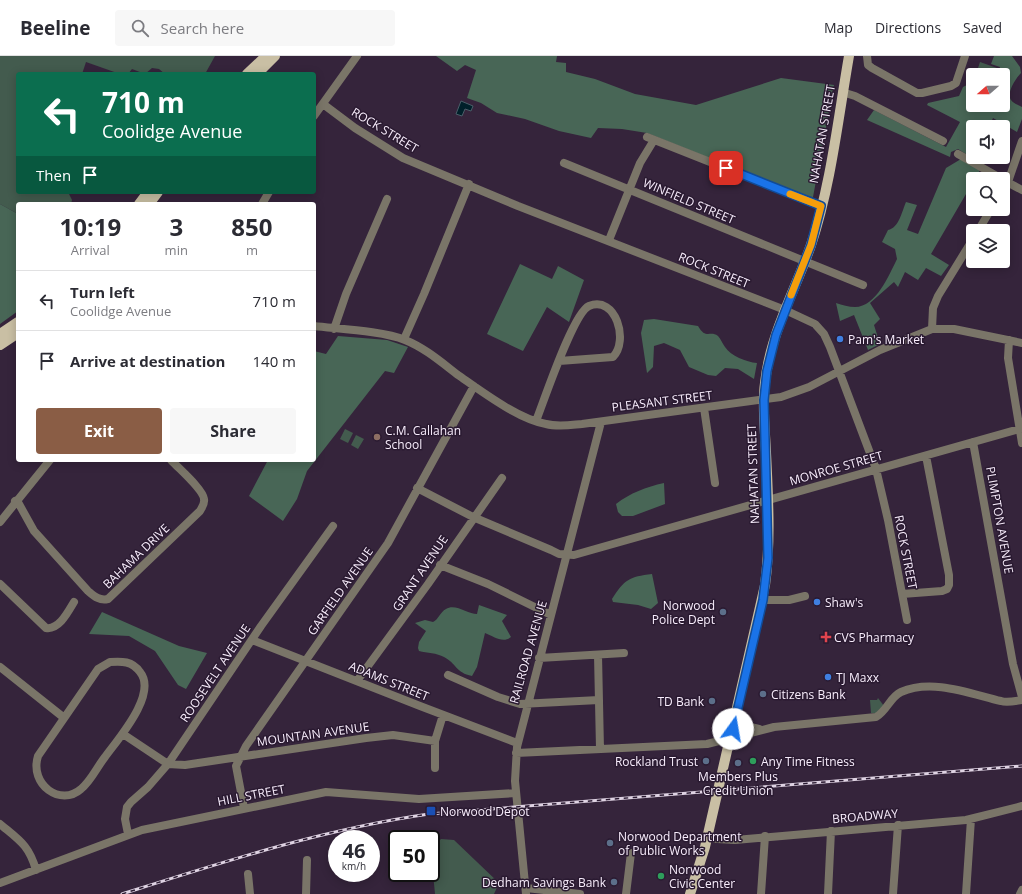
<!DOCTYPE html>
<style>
body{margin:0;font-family:"Open Sans",sans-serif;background:#f7f7f7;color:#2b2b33;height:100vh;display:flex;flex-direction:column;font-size:15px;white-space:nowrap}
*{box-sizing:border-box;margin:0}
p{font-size:13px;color:#7c7c81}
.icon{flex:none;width:22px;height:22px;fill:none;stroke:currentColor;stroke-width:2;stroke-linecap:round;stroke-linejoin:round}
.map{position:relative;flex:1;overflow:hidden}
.details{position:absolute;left:16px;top:146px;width:300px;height:260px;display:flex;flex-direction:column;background:#fff;border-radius:4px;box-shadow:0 2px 10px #0003}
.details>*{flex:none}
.hud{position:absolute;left:16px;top:16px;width:300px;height:122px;border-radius:4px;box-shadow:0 2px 10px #0003;background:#0b6e4f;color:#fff;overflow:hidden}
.needle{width:26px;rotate:250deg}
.tools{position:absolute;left:966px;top:12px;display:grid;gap:8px}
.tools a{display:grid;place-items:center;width:44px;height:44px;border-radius:4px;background:#fff;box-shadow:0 2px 10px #0003;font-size:20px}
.speed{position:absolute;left:328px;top:774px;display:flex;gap:8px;font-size:20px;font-weight:700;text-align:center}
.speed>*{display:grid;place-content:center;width:52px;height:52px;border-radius:50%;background:#fff;box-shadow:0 2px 10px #0003;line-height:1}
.speed small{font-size:10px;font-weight:400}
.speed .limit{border:2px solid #111;border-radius:6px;background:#fff;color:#111}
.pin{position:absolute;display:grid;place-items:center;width:34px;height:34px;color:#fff;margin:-17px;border-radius:8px;box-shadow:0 2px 6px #0006}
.me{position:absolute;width:44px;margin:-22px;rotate:13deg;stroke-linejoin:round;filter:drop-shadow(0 0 3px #0008)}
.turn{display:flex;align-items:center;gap:14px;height:84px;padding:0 20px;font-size:18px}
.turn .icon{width:52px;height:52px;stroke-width:2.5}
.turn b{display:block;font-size:28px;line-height:34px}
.then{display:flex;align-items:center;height:38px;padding:0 20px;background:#0003;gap:8px;font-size:15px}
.eta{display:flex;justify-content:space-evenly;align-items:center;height:68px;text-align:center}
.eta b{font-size:24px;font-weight:700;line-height:28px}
.cta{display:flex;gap:8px;margin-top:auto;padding:8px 20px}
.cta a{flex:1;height:46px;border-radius:4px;background:#8a5d45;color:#fff;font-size:16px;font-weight:700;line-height:46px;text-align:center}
.cta a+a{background:#f7f7f7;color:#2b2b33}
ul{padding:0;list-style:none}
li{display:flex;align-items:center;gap:12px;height:60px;padding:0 20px;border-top:1px solid #e1e1e2}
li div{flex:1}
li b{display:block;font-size:15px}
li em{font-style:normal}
header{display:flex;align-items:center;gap:24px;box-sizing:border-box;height:56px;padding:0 20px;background:#fff;border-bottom:1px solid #e1e1e2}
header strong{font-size:19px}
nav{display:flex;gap:22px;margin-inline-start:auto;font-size:14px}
.search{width:280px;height:36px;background:#f7f7f7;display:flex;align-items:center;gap:10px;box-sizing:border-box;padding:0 14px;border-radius:4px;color:#7c7c81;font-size:15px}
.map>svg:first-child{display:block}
.green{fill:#435b4e}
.forest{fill:#486656}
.water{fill:#00202a;stroke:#4a5e69}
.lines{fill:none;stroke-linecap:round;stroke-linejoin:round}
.minor{stroke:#7a7568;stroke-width:8}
.major{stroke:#c9bfa4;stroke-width:10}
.rail-casing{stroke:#dfd3e3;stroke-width:3}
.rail{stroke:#2a1a31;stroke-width:1.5;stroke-dasharray:4.5;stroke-linecap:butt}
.route-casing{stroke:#114b97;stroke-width:10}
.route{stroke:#1a73e8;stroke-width:7}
.slow{stroke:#f59e0b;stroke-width:7}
.shop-dot{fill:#3f7fe0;stroke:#2a1a31;stroke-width:1.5}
.education-dot{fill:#8d6e63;stroke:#2a1a31;stroke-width:1.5}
.service-dot{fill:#5c6f8a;stroke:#2a1a31;stroke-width:1.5}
.health-dot{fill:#e0444e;stroke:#2a1a31;stroke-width:1.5}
.leisure-dot{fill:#2e9e5b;stroke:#2a1a31;stroke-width:1.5}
.transit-dot{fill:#1a4fb4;stroke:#2a1a31;stroke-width:1.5}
.labels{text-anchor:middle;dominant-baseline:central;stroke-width:3;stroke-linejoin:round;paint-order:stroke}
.street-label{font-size:12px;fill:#f8edfc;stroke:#2a1a31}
.poi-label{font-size:12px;fill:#f8edfc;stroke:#2a1a31;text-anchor:start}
</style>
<header>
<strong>Beeline</strong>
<div class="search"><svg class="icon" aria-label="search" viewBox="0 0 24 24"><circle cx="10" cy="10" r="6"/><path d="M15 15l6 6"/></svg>Search here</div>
<nav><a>Map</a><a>Directions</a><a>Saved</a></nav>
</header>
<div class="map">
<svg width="1022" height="838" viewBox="0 0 1022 838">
<rect width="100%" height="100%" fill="#35243b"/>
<path class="green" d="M0,0H215L205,18H165L159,13L152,12L145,18L132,13L128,18H120L86,6L82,18H18V136H68L72,144L71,148H18V158L0,148Z
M980,6L997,12L994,19L977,15Z
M345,373L353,377L348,387L340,383Z
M356,379L364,383L358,393L351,389Z
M878,642L884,650L876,657H871L870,644H877Z
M441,783L454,784L499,827L494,838H435C434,822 428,794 441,783Z"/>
<path class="forest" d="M436,0H557L556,6L566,7V16L595,23L635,38L696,49L781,22L834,29L813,141L804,140L647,77L622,73L598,72L591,82L559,75L525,63L497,57L481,47L467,42L476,14L465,9L457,15Z
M994,0H1012L1020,11L1021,17C1016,22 1006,37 1011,44C1013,47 1018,49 1022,51V63L1017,76L993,62L989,71H973V101H985L982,108L958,93L951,96L950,101L867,64L874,54L946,91L960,66L927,49L928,47L959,40L963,31L967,29L973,31V49H1003V19H998L1000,11L991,8Z
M961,103L980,114L975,123H973V126L931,198L949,209L941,220L926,212L918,224L905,216L898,231L894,226L870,247L880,263L874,269L880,288L868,294L854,259L840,265L836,247C842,249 849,251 855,251C876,251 889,219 897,203L895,193L882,186L888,174C899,172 902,155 906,146L917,149L907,174L918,178L946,112Z
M0,148L18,158V255L0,268Z
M520,208L552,223L558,210L584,224L569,266L547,251L523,295L487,278Z
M654,263L698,270C706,284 710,274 718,280C721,283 722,287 725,291C731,300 746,306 757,307L754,323L738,313L725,312L716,320L708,319L689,311L680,294L664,287L654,290L653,311L647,317L641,277L644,264Z
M338,280L387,284L408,291L394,317L385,315L307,415L297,443L283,465L249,440L268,404H314V295L326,298Z
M664,427L665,448L633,460H622L618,456L616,448C630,437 646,431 664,427Z
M652,518L658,547L651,553L638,549L613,546L612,543C625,523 629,521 652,518Z
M479,549L507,559L502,565L511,581C503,588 493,580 485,577L477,611L472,620C456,617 456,607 444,601C437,597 427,597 419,595L418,592L419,586L426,575L415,567L425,564L433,566C439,563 440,556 446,553C455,547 468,558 477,558Z
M102,556L179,590L207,597L186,633L178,629L155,595L129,580L89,578Z"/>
<path class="water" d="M461,45L473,50L471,55L465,53L462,60L456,58Z"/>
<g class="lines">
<path class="minor" d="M867,0L868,9L872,12L917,37H922L951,30L956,27L965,0
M842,36L855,40L943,85
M323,48L355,72L403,102L518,150L785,254L815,268L824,278L830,291L876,413L888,464L907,564
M314,60L357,0
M647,81L821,150
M958,98L1002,123
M564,107L863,229
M1003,124L1022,134
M1003,134L1008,126L1022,85
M262,148L269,136
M978,175L991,153
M609,184L640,107L654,84
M314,270C339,273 383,275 405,284C425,292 441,306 458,319C481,335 518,363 546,368C558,371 570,369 582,368L781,341L809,331L880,294L932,273H954L1022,287
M334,273L346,238L387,143
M932,273L933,252L938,240L973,183
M404,283L424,238L469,128
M1009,284L1008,302L1022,387
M704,352L715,427
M536,365C544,345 573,257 589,250C616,239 629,285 613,301L559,305
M973,386L1013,608L1022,641
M417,432L473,461L551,494L559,498L574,499L1019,373
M15,445L19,448L34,475L88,535C94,540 99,545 108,543L200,455C202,451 205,448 204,443C203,433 178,412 171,404
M0,466L50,404
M440,509L488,528L551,559
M0,528L46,572C59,574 68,556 74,546
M902,538L942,535L947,533L949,529V519L926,400
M763,544H789L805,540
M252,584L420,650L517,687
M598,599L600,693
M539,602L624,597
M110,606C122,605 132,605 140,616C158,638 118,683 105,701C97,711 91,725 81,733C61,751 29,729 38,700L98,613Z
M0,611L63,661
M448,619L498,641L520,648L599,644
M357,625L428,528L502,422
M735,664L742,669L759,673
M123,678L168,708L185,709L366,682L393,679L435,685L443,659
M435,685V712
M516,697L707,688L774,671L876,661C887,655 890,641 901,636C932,622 971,638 1001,645C1007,647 1015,645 1022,644
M244,752L236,710L246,690L388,487L474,330
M0,768C19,784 29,789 36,814
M128,778L125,763L127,751L131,746L148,731L168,708L261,570L333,470
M708,781L717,783L735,784L966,764L1022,750
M248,818L250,838
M0,827L142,774L326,736L419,743L516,737
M526,832L580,838
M306,838L307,804
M526,838L515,725L517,691L601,366
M626,838L631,797
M761,838L765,780
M828,838L831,775
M893,838L898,769
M966,838L971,763
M1020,838L1022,834"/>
<path class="major" d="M247,18L266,0
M257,18L275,0
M139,148L148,136
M149,148L158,136
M0,278L18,266
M0,289L18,277
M690,838L705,791L765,529C771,485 768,440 766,396C765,373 762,349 765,327C770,278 795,235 811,189C831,129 838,63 849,0"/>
<defs>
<path id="rail" d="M122,838C223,806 324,773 429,758L1022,710"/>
</defs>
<use href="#rail" class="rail-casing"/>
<use href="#rail" class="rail"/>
</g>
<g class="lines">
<defs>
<path id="route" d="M726,112L821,150L811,189L776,279L767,315L764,344L768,502L763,544L733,673"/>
</defs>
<use href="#route" class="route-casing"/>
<use href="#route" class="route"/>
<path class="slow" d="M790,138L821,150L811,189L791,239"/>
</g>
<g class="shop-dot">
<circle cx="840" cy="283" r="4"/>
<circle cx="817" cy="546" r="4"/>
<circle cx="828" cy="621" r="4"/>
</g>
<circle class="education-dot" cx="377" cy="381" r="4"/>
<g class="service-dot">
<circle cx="723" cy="556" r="4"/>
<circle cx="763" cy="638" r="4"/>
<circle cx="712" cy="645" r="4"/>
<circle cx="706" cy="705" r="4"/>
<circle cx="738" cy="707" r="4"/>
<circle cx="610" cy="787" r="4"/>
<circle cx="614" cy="826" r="4"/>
</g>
<path class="health-dot" d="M824 575h4v4h4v4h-4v4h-4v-4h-4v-4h4z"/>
<g class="leisure-dot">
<circle cx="753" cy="705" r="4"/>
<circle cx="661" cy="820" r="4"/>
</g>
<rect class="transit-dot" x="426" y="750" width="10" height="10" rx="2"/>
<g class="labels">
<g class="street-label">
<text transform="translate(385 74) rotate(31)">ROCK STREET</text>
<text transform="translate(822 78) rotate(-80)">NAHATAN STREET</text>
<text transform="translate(689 145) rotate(23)">WINFIELD STREET</text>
<text transform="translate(714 214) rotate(22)">ROCK STREET</text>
<text transform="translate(662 345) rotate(-7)">PLEASANT STREET</text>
<text transform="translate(836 412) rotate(-16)">MONROE STREET</text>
<text transform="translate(753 418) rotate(-92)">NAHATAN STREET</text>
<text transform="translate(1000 464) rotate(80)">PLIMPTON AVENUE</text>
<text transform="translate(906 496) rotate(79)">ROCK STREET</text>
<text transform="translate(136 500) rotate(-44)">BAHAMA DRIVE</text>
<text transform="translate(420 517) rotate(-56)">GRANT AVENUE</text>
<text transform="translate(340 535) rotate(-55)">GARFIELD AVENUE</text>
<text transform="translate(528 596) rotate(-74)">RAILROAD AVENUE</text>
<text transform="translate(215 617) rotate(-56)">ROOSEVELT AVENUE</text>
<text transform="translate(389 625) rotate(22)">ADAMS STREET</text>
<text transform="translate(313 678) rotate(-8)">MOUNTAIN AVENUE</text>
<text transform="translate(251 739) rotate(-11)">HILL STREET</text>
<text transform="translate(865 760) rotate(-5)">BROADWAY</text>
</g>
<g class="poi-label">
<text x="848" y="283">Pam's Market</text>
<text x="385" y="374">C.M. Callahan<tspan x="385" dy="14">School</tspan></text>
<text x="825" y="546">Shaw's</text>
<text x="715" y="549" text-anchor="end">Norwood<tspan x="715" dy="14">Police Dept</tspan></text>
<text x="834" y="581">CVS Pharmacy</text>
<text x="836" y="621">TJ Maxx</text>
<text x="771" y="638">Citizens Bank</text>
<text x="704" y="645" text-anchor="end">TD Bank</text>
<text x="698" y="705" text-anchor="end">Rockland Trust</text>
<text x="761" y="705">Any Time Fitness</text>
<text x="738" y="720" text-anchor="middle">Members Plus<tspan x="738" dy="14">Credit Union</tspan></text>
<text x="440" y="755">Norwood Depot</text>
<text x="618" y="780">Norwood Department<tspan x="618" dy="14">of Public Works</tspan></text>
<text x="669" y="813">Norwood<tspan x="669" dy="14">Civic Center</tspan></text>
<text x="606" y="826" text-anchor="end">Dedham Savings Bank</text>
</g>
</g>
</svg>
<div class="tools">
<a><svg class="needle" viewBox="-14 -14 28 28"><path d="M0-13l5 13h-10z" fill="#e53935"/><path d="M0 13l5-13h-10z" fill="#7c7c81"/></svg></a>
<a><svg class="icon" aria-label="sound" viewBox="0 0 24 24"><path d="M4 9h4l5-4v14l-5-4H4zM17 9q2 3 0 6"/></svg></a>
<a><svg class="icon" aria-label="search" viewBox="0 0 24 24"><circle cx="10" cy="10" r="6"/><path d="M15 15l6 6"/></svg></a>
<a><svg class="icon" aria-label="layers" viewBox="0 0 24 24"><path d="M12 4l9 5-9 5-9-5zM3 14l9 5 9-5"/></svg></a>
</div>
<div class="speed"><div>46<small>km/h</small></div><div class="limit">50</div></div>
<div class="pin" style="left:726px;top:112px;background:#d93025"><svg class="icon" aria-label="arrive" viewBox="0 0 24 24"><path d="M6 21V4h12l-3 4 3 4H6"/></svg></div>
<svg class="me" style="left:733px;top:673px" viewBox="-20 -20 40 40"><circle r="19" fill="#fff"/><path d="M0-13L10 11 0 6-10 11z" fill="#1a73e8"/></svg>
<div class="hud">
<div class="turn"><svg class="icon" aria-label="left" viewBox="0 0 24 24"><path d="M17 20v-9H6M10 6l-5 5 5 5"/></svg><div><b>710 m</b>Coolidge Avenue</div></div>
<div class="then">Then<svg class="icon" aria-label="arrive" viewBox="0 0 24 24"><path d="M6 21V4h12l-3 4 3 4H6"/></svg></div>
</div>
<section class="details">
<div class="eta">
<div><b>10:19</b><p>Arrival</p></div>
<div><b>3</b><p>min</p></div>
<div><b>850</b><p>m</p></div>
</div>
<ul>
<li><svg class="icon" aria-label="left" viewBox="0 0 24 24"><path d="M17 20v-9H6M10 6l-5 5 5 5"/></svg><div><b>Turn left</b><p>Coolidge Avenue</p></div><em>710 m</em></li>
<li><svg class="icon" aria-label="arrive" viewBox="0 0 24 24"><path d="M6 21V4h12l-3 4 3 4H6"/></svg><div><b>Arrive at destination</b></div><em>140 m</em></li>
</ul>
<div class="cta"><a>Exit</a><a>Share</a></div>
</section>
</div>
